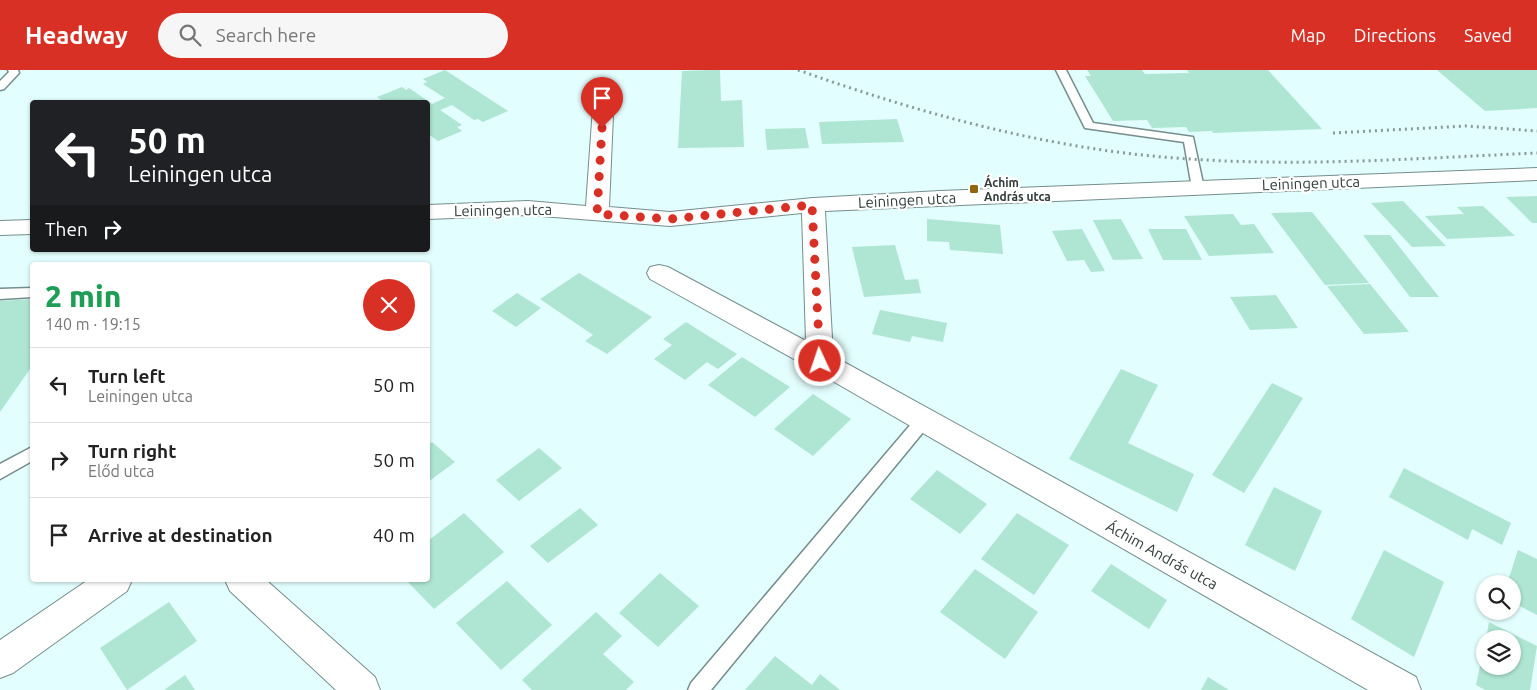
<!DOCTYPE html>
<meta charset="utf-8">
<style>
body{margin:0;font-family:Ubuntu,sans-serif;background:#f6f6f6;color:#222;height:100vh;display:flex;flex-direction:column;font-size:19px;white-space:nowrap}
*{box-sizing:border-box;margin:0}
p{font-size:16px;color:#767676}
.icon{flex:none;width:28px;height:28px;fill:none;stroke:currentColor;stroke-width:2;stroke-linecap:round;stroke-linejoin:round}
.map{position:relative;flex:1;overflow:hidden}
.panel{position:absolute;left:30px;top:192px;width:400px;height:320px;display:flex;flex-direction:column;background:#fff;border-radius:5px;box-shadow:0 1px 4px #0004}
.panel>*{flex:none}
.hud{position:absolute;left:30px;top:30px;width:400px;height:152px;border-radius:5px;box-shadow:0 1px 4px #0004;background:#202124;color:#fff;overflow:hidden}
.controls{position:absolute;left:1476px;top:505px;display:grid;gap:10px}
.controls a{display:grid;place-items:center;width:45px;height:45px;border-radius:50%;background:#fff;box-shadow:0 1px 4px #0004;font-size:25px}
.pin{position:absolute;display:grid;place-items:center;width:42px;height:42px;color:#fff;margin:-51px -21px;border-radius:50% 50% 50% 0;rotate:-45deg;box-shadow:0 0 5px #0007}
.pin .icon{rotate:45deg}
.me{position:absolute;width:55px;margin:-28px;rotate:357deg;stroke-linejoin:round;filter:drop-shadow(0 0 4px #0008)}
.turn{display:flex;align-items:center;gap:18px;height:105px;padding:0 15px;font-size:22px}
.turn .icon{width:65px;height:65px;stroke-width:2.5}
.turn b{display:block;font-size:35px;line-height:42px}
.then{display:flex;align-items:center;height:48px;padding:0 15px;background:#0003;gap:10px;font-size:19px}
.round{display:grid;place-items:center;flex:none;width:52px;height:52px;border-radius:26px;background:#f6f6f6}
.overview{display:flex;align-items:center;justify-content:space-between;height:85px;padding:0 15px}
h1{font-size:30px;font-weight:800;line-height:38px;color:#1e9e55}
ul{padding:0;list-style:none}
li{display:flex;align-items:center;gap:15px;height:75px;padding:0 15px;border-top:1px solid #e0e0e0}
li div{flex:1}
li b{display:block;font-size:19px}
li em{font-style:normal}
header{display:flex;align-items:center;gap:30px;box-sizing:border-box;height:70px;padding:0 25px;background:#d93025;color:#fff}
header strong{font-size:24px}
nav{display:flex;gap:28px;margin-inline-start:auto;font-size:18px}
.search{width:350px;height:45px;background:#f6f6f6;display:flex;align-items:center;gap:12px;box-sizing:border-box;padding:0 18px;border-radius:28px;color:#767676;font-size:19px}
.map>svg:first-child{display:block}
.building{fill:#afe5d3}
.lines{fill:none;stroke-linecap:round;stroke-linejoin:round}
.lane-casing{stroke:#758d8d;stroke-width:3}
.street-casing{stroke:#758d8d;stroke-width:2}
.lane{fill:#fff;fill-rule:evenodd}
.street{fill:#fff;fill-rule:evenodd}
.rail{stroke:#879999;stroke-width:3;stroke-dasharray:2 4;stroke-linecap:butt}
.route{stroke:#d93025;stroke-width:9;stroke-dasharray:0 16.2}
.poi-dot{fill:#91640e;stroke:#fff;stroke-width:2}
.labels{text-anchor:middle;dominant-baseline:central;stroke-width:4.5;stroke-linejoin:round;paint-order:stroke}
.far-poi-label{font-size:12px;font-weight:bold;fill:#313c3b;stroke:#fff;text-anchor:start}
.street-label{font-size:15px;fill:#313c3b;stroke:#fff}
</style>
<header>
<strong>Headway</strong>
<div class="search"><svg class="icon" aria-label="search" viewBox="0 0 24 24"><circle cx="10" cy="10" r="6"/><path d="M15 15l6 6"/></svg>Search here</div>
<nav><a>Map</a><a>Directions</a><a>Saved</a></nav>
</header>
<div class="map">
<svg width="1537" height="620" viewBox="0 0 1537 620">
<rect width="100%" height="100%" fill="#e3fefe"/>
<path class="building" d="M445,0L508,41L483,52L478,49L474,50L452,35L440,40L462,55L457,57L462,61L438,71L428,64V32H384L377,27L402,17L406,20L409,18L432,34L445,28L423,14L427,12L423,9Z
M710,0H720L721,31L742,30L744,77L678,78L682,1Z
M1087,0H1142L1145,4L1189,3L1187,0H1268L1322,59L1213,63L1212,61L1189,62L1186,57L1152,58L1147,50L1113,51L1085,6H1091Z
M1437,0H1537V38L1485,41Z
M897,49L904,72L822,74L819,52Z
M805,58L809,78L767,80L765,59Z
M1537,126V153H1532L1506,127Z
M1403,131L1446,176L1412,177L1371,133Z
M1483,136L1515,166L1447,169L1425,146L1464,144L1457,137Z
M1312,142L1369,213L1325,215L1271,143Z
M1233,144L1241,155L1254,154L1274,183L1209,186L1184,146Z
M927,149L1000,155L1003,184L950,180L949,172L927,171Z
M1121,149L1143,189L1113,190L1093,150Z
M1082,159L1105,201L1091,202L1084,190L1067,191L1052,161Z
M1148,159H1186L1202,190H1163Z
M1363,165H1390L1439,227H1410Z
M895,175L905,210L918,209L921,223L864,227L852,177Z
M579,203L652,247L607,284L585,271L593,265L540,229Z
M1370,214L1409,262L1364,264L1327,216Z
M517,223L541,238L516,257L492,241Z
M1276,225L1298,258L1250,260L1230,227Z
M32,229V296L0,342V231Z
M880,240L947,253L943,272L912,266L910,272L872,264Z
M686,252L737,284L718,299L707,292L685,310L654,289L672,275L663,269Z
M742,287L790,317L755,347L708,315Z
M1121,299L1158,315L1128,373L1194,404L1177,442L1069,389Z
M1272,313L1303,328L1244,423L1212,405Z
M813,324L851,349L813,386L774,359Z
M432,372L455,392L428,412V375Z
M539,378L562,398L519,431L496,410Z
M1404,398L1511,453L1502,475L1472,459L1468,470L1389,427Z
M937,400L987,434L960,464L910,429Z
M1274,417L1322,441L1295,501L1245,475Z
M580,438L598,455L548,493L530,476Z
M464,443L504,482L434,539L406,510H428V471Z
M1017,443L1069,475L1034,525L981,489Z
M1384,480L1444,512L1414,587L1351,549Z
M1518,480L1537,489V545L1512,532V514H1507Z
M1111,494L1167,530L1149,559L1091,521Z
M975,499L1038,542L1005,589L940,542Z
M660,503L699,536L658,577L619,543Z
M507,511L552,555L501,600L456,553Z
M169,532L197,571L127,620L100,578Z
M596,542L622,566L603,584L634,612L626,620H532L522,610Z
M1489,552L1537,576L1530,620H1485L1476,615L1484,577L1485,596H1512V569H1486Z
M775,586L812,615L820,604L840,620H745Z
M185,605L195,620H164Z
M1208,607L1229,620H1201Z"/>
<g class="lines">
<defs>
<path id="lane" d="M8,0H18L19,3L4,19L0,20V11L9,2Z
M1056,0H1066L1093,53L1193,67L1204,118L1202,121L1198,122L1192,118L1184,72L1085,58Z
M32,218V227L0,229V219Z
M923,345L929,347L931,351L929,355L711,620H688L691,613L917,347Z
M32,377V391L0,409V394Z"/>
<path id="street" d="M604,17L611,19L614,23L609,137L670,142L813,128L940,121L1537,98V110L825,141L833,286L1416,607L1421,620H1368L810,298L650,209L647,203L650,197L659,195L668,197L806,271L802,143L670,156L528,145L428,149V135L528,131L586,136L594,23L597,19Z
M32,150V164L0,165V151Z
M88,510H132L127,521L13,603L0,608V570Z
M225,510H266L375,607L380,620H336L230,521Z"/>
</defs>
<use href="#lane" class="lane-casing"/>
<use href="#street" class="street-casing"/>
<use href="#lane" class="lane"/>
<use href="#street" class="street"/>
<path class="rail" d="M798,0C925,45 1055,81 1190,89C1306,97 1421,88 1537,83
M1333,63L1466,56L1537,61"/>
</g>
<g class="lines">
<path class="route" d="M602,58L597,144L670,149L812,135L820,291"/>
</g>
<rect class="poi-dot" x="969" y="114" width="10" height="10" rx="2.5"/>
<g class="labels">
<g class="far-poi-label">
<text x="984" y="112">Áchim<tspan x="984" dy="14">András utca</tspan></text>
</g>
<g class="street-label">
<text transform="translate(1311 113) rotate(-2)">Leiningen utca</text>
<text transform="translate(907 130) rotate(-3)">Leiningen utca</text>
<text transform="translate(503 140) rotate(-1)">Leiningen utca</text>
<text transform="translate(1162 485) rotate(29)">Áchim András utca</text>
</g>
</g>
</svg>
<div class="controls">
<a><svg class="icon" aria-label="search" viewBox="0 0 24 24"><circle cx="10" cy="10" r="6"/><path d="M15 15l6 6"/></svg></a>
<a><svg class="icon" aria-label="layers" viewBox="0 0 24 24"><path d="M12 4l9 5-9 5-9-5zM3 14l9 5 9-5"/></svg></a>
</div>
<div class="pin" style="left:602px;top:58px;background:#d93025"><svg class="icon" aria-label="arrive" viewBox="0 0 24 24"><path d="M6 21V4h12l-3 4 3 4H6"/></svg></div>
<svg class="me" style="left:820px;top:291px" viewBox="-20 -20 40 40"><circle r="17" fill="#d93025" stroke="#fff" stroke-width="3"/><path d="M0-11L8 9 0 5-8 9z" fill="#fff"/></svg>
<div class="hud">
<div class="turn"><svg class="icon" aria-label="left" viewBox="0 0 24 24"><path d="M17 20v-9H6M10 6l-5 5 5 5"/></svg><div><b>50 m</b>Leiningen utca</div></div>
<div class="then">Then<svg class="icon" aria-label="right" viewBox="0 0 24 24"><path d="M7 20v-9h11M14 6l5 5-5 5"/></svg></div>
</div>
<section class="panel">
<div class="overview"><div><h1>2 min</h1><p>140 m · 19:15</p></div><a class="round" style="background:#d93025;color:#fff"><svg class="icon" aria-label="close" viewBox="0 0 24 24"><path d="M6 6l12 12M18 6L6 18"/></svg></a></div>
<ul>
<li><svg class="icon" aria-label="left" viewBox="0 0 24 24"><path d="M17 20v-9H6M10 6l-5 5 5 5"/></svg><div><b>Turn left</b><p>Leiningen utca</p></div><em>50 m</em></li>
<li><svg class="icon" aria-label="right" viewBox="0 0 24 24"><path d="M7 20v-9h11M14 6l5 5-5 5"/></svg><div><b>Turn right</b><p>Előd utca</p></div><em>50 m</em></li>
<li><svg class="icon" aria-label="arrive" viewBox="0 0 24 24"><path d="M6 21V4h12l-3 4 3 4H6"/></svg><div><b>Arrive at destination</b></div><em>40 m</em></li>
</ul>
</section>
</div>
